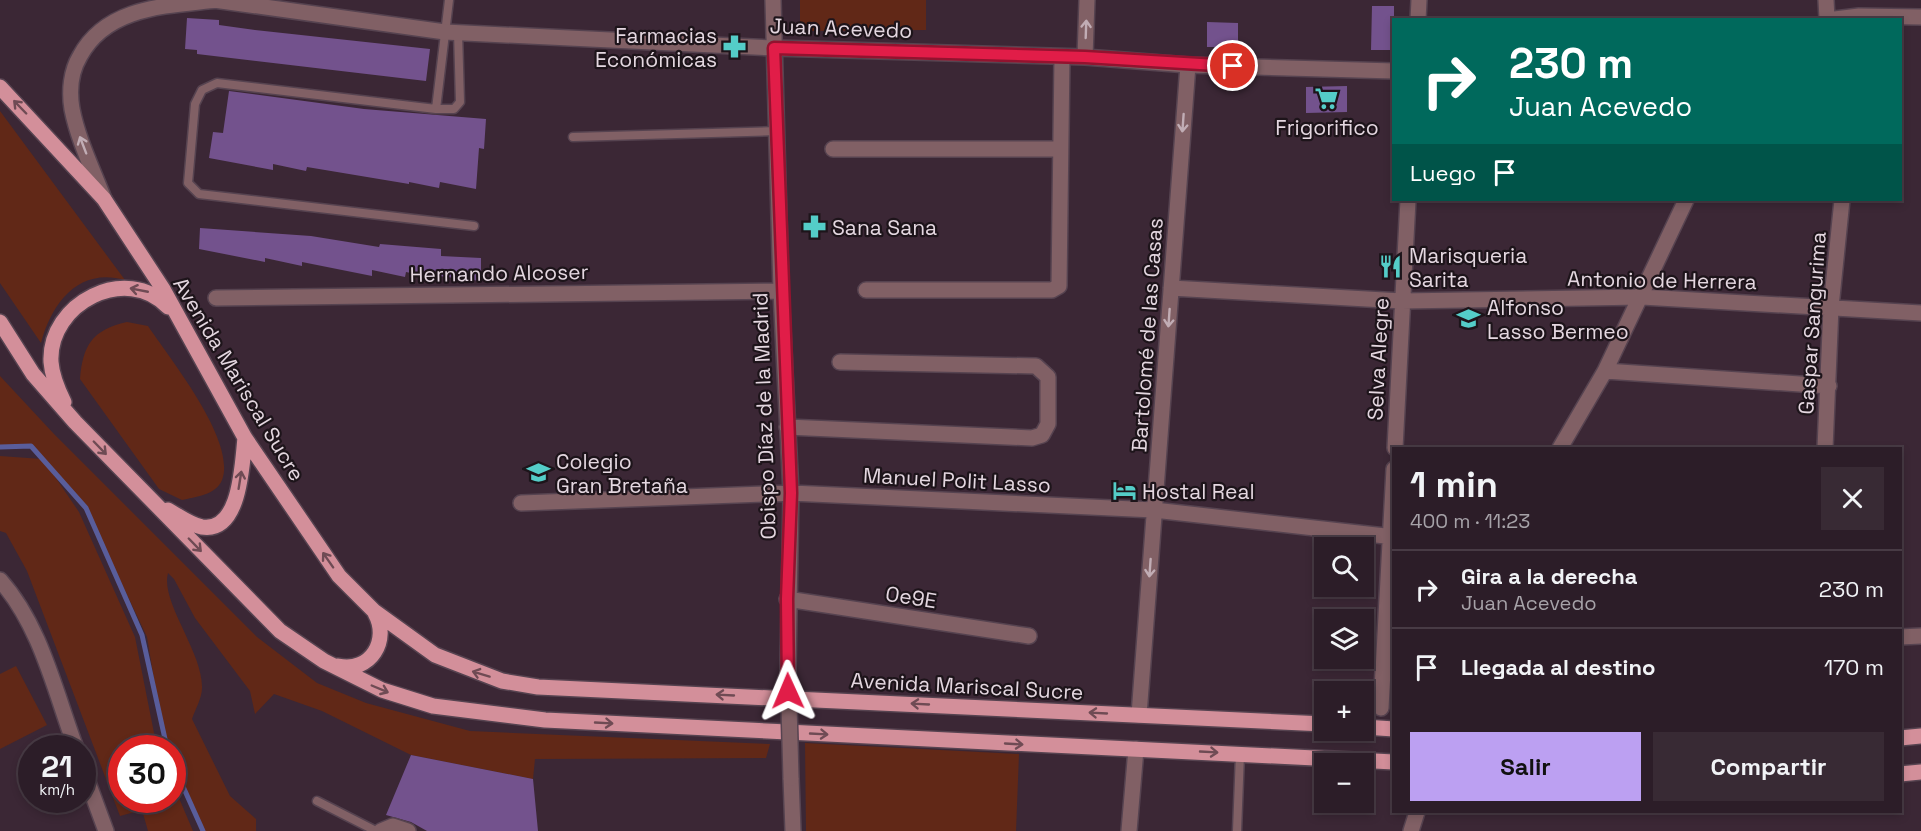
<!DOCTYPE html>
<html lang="es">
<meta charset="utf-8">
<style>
body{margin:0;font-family:"Space Grotesk",sans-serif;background:#382a34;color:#f1f3f6;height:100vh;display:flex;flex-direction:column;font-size:22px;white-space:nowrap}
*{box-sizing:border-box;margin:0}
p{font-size:20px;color:#a6a2a8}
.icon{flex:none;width:33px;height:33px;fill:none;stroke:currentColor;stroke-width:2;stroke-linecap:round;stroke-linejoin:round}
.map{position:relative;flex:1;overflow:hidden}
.drawer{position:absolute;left:1392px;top:447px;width:510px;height:366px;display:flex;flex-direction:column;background:#2c1d28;border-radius:0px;box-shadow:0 3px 9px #0003,0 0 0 2px #483b45}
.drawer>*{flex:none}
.guide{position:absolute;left:1392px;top:18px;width:510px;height:183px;border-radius:0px;box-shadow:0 3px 9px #0003,0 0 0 2px #483b45;background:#00695c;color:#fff;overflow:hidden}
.tools{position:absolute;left:1314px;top:537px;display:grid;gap:12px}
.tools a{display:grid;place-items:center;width:60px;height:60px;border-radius:0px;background:#2c1d28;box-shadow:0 3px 9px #0003,0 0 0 2px #483b45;font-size:30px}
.speed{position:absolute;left:18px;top:735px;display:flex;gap:12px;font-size:30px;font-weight:700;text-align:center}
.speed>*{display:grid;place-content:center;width:78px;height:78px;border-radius:50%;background:#2c1d28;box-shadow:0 3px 9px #0003,0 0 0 2px #483b45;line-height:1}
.speed small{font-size:15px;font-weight:400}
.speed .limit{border:9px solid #d22;background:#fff;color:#111}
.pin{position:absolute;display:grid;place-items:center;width:51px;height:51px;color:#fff;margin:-26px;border:3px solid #fff;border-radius:50%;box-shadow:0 2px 6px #0007}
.me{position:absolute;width:66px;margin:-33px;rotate:359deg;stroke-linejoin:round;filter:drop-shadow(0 0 4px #0008)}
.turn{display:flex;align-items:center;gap:21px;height:126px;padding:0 18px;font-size:27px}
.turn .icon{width:78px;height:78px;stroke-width:2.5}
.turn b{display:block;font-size:42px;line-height:51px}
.then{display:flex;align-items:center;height:57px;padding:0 18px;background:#0003;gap:12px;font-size:22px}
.round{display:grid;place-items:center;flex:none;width:63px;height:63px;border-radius:0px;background:#382a34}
.headline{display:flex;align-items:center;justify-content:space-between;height:102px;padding:0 18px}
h1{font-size:36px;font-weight:700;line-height:45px}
.primary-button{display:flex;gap:12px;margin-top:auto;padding:12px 18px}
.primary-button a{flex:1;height:69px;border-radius:0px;background:#bca0f2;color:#111;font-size:24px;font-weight:700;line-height:69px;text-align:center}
.primary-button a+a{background:#382a34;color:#f1f3f6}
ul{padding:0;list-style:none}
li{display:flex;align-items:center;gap:18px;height:78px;padding:0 18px;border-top:2px solid #483b45}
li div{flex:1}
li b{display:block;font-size:22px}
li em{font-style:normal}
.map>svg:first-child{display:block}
.green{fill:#612817}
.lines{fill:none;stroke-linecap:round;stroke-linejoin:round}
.stream{stroke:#595d9b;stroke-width:5}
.building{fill:#73528d}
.service-casing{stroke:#564350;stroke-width:11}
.minor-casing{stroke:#564350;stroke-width:18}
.tertiary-casing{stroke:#564350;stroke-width:18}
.primary-casing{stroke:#564350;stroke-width:18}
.service{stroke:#816065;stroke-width:8}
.minor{stroke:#816065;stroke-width:15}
.tertiary{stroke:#816065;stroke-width:15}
.primary{stroke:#d38f9a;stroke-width:15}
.minor-bridge-casing{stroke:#564350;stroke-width:18;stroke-linecap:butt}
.minor-bridge{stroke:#816065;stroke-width:15}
.oneway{stroke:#c1adb5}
.oneway2{stroke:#6f4b54}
.route-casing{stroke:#92132f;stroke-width:15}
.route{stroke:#e11d48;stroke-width:10}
.labels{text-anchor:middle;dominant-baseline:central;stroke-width:4.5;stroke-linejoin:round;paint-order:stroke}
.street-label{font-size:21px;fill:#e4d7e0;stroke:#1d141a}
.poi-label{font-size:21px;fill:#e4d7e0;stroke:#1d141a;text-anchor:start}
</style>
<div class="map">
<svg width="1921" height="831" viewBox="0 0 1921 831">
<rect width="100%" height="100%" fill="#3b2735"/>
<path class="green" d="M800,0H926V30L800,31Z
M0,111L125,280C79,267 52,302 41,343L0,283Z
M127,322L148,326C170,359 237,441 222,480C216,495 195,497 182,500L159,489L80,379C83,345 92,330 127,322Z
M0,376L54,434L257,637L317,683L366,703L470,731L770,744L766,758L535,759L533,779L411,755L322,711L274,694L255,714L250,691L195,618L174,579L168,573C160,602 203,652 202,688C202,698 195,710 192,719L230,796L256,819V831H203L173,762L172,748H167L165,745L147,637L86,508L47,465L79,512L135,637L157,748H122V800H172L173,784L193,831H148L142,810L120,816L27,571L6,533L0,531V456L42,459L31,446L0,447Z
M16,666L47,725L0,749V674Z
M805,743L1019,754L1016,831H806Z"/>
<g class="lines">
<path class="stream" d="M0,447L31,446L86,508L142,635L167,748
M172,762L203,831"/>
</g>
<path class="building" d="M1372,6H1394V50H1371Z
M187,18L219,20V25L255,30L430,49L426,81L197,54V50L185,49Z
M1207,22L1238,23V47H1207Z
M1347,86V112L1306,113V87Z
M229,91L364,109L486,119L484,149L479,148L476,189L440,182L439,188L409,182V184L307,167L306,171L273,164V170L209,158L213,132L223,133Z
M200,228L311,236L379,247L380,244L441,249V256L481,258V281L439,276V279L406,272L405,277L372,270V276L302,262V266L265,258V262L199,249Z
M411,755L533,779L538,831H427L411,822L386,815Z"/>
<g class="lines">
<defs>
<path id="service" d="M449,0L436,109L217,83L202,90L195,104L188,183L199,194L474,226
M436,109H454L460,102L458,32
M573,137L777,131
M317,801L376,831
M1237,831L1240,754"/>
<path id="minor" d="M773,0L781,291L791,493L788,669
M1826,0L1827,19
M1827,20L1859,16L1921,17
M833,149H1059
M1171,288L1402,301L1642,297L1921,313
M866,290H1052L1059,286L1062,57
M216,298L781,291
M1605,371L1829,386
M787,427L1032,438L1042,435L1048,424V377L1036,366L840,362
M1395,448L1408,200
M1560,448L1605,371L1686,200
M1825,448L1831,307L1842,200
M521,503L791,493L1154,510L1394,537
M0,580C41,626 55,692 76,748
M787,599L1029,636
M1900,637L1921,636
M1381,708L1394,469
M1139,715L1188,65
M82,766L106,831
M791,778L793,831
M381,831L393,826L408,831
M1129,831L1136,749
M1411,831L1417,812"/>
<path id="tertiary" d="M214,0L445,32L774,48L1085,57L1188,65L1394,71
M1418,20L1419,0
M1085,57L1087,0
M104,199C93,170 78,140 72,109C69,91 71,71 80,56C107,6 167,6 217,0"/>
<path id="primary" d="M0,87L104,199L163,289L245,438L339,576L374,611L435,655L502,681L538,687L1324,724
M0,322L33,374L75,422L280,631L324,661L382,690L433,706L545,720L1394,762
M64,402C57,388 52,376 51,362C48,303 127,263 168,307
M168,510C177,515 191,525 202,527C241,533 242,463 245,438
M338,666C371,673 390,640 375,613
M1364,727L1394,729
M1900,738L1921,736
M1900,774L1921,772"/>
</defs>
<use href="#service" class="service-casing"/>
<use href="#minor" class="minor-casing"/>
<use href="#tertiary" class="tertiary-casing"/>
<use href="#primary" class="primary-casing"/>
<use href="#service" class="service"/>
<use href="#minor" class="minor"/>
<use href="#tertiary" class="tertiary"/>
<use href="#primary" class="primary"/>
<defs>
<path id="minor-bridge" d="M788,669L791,778"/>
</defs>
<use href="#minor-bridge" class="minor-bridge-casing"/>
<use href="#minor-bridge" class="minor-bridge"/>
</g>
<defs><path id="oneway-shaft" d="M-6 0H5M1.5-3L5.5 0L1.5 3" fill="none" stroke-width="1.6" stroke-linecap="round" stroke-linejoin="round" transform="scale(1.5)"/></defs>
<g class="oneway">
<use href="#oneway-shaft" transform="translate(1086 29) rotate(-88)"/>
<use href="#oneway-shaft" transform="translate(1183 123) rotate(94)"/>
<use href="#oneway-shaft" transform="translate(83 145) rotate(-111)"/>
<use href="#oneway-shaft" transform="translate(1169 318) rotate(94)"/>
<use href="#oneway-shaft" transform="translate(1150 568) rotate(94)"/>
</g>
<g class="oneway2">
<use href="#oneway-shaft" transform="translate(20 107) rotate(-134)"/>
<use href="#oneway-shaft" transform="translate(139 290) rotate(-169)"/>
<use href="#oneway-shaft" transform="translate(100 448) rotate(46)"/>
<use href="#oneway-shaft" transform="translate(240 480) rotate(-81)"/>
<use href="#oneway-shaft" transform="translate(195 545) rotate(46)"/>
<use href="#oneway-shaft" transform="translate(328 560) rotate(-125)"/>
<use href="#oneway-shaft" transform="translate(481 674) rotate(-163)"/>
<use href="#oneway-shaft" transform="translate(380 689) rotate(23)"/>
<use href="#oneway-shaft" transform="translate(725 695) rotate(-177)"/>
<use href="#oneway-shaft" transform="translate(920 704) rotate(-177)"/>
<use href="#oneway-shaft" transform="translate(1098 713) rotate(-177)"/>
<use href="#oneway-shaft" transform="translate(604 723) rotate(3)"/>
<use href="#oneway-shaft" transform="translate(819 734) rotate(3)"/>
<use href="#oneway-shaft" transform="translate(1014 744) rotate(3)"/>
<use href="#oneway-shaft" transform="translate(1209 752) rotate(3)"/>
</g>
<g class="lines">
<defs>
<path id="route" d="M788,691L787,599L791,493L774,48L1085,57L1233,66"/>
</defs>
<use href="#route" class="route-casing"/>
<use href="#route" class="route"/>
</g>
<defs>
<symbol id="pharmacy-bare" viewBox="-9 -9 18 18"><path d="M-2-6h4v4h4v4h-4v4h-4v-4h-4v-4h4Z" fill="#54cdc8" stroke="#1d141a" stroke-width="2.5" paint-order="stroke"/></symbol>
<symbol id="supermarket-bare" viewBox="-9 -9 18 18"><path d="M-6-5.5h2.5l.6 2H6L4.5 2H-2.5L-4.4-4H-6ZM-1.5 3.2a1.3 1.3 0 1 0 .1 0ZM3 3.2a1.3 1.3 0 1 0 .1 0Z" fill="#54cdc8" stroke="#1d141a" stroke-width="2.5" paint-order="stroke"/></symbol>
<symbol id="restaurant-bare" viewBox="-9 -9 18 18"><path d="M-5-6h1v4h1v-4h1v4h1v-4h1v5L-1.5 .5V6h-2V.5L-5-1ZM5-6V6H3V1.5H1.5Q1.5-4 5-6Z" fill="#54cdc8" stroke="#1d141a" stroke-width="2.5" paint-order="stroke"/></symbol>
<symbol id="school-bare" viewBox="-9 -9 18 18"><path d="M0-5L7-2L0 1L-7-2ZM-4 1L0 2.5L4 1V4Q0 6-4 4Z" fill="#54cdc8" stroke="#1d141a" stroke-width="2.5" paint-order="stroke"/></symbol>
<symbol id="hotel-bare" viewBox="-9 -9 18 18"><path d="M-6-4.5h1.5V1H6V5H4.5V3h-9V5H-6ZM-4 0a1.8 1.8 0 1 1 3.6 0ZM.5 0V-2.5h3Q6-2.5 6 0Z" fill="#54cdc8" stroke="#1d141a" stroke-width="2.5" paint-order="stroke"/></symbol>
</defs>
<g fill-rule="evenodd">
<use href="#pharmacy-bare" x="718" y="30" width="33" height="33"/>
<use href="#supermarket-bare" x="1310" y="82" width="33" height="33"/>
<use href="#pharmacy-bare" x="798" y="210" width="33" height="33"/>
<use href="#restaurant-bare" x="1374" y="250" width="33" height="33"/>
<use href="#school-bare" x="1452" y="302" width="33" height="33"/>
<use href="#school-bare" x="522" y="456" width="33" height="33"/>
<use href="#hotel-bare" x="1108" y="474" width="33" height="33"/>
</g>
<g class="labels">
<g class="street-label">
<text transform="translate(841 28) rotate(2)">Juan Acevedo</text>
<text transform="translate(499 273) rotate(-1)">Hernando Alcoser</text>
<text transform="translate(1662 280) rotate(1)">Antonio de Herrera</text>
<text transform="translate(1812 323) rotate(-86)">Gaspar Sangurima</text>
<text transform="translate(1147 335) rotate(-86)">Bartolomé de las Casas</text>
<text transform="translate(1378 359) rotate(-87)">Selva Alegre</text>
<text transform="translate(239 379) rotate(59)">Avenida Mariscal Sucre</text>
<text transform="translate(764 416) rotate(-92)">Obispo Díaz de la Madrid</text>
<text transform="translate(957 480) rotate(3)">Manuel Polit Lasso</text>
<text transform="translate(911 597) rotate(9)">Oe9E</text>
<text transform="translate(967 686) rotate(3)">Avenida Mariscal Sucre</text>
</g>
<g class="poi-label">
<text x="717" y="35" text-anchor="end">Farmacias<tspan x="717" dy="24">Económicas</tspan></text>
<text x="1327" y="127" text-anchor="middle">Frigorifico</text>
<text x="832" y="227">Sana Sana</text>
<text x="1409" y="255">Marisqueria<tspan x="1409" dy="24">Sarita</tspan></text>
<text x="1487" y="307">Alfonso<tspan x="1487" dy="24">Lasso Bermeo</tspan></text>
<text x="556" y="461">Colegio<tspan x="556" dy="24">Gran Bretaña</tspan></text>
<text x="1142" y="491">Hostal Real</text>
</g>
</g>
</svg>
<div class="tools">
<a><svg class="icon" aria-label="search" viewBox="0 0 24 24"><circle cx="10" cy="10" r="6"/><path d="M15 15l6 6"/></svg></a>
<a><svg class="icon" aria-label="layers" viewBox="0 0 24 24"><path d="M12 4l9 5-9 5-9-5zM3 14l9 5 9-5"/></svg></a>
<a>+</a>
<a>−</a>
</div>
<div class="speed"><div>21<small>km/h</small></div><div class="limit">30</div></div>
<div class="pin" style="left:1233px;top:66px;background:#d93025"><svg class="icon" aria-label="arrive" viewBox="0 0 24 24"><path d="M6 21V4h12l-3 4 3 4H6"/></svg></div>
<svg class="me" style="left:788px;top:691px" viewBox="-20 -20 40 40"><path d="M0-17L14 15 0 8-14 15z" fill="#e11d48" stroke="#fff" stroke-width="4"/></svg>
<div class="guide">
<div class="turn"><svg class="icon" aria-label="right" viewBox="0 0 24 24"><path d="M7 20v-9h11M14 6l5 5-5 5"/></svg><div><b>230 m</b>Juan Acevedo</div></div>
<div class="then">Luego<svg class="icon" aria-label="arrive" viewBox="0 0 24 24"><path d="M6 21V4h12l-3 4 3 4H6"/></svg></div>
</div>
<section class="drawer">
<div class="headline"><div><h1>1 min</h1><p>400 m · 11:23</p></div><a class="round"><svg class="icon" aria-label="close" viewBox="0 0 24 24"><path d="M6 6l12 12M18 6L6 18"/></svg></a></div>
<ul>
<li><svg class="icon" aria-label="right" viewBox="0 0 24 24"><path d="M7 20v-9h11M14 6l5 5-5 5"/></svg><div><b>Gira a la derecha</b><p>Juan Acevedo</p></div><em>230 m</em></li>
<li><svg class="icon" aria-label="arrive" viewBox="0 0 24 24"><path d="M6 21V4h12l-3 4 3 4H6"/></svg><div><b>Llegada al destino</b></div><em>170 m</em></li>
</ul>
<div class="primary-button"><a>Salir</a><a>Compartir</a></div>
</section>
</div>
